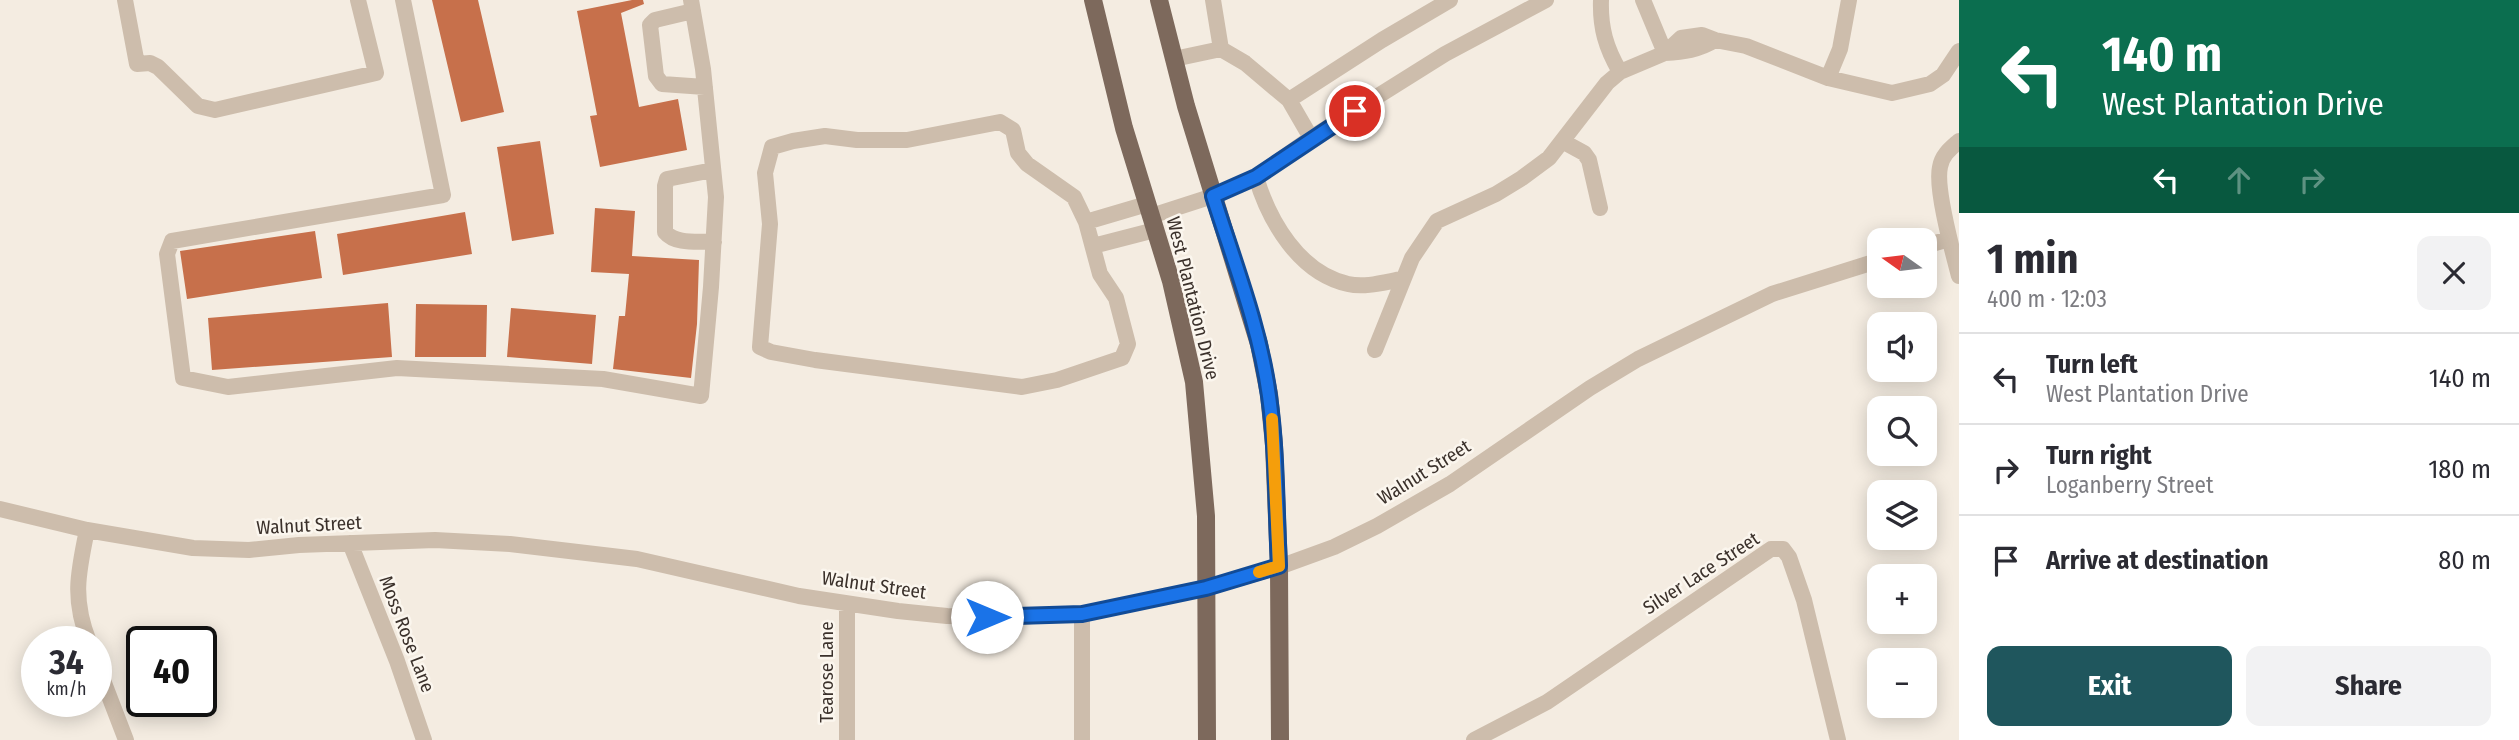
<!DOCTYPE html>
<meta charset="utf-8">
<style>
body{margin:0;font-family:"Fira Sans Condensed",sans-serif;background:#f2f2f3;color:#2b2b33;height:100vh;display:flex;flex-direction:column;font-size:26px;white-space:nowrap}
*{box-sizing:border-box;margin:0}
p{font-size:23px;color:#7c7c81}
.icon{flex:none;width:38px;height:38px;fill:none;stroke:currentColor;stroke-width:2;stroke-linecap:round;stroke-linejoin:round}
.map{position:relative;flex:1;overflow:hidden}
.panel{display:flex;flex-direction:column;background:#fff;width:560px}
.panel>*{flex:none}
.banner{background:#0b6e4f;color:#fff;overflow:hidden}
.needle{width:46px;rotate:284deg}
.controls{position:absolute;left:1867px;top:228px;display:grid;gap:14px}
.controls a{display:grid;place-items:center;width:70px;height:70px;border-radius:14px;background:#fff;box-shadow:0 4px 18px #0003;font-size:35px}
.speed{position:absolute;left:21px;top:626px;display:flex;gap:14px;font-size:35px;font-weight:700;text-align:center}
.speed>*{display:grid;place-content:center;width:91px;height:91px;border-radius:50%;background:#fff;box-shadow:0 4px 18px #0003;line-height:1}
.speed small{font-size:18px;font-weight:400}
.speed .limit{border:4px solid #111;border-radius:10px;background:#fff;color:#111}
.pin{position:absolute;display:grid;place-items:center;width:60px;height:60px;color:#fff;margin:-30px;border:4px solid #fff;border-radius:50%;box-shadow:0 2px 7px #0007}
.me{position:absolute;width:77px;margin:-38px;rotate:90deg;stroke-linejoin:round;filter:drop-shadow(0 0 5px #0008)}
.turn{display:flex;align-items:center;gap:24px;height:147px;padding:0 28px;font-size:32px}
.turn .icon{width:91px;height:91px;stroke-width:2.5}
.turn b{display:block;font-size:49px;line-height:60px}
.lanes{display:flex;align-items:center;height:66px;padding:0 28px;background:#0003;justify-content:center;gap:35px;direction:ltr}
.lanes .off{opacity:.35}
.round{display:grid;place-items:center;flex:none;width:74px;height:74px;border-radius:14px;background:#f2f2f3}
.head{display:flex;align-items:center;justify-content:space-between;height:119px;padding:0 28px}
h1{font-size:42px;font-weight:700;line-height:52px}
.action{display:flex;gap:14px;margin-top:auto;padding:14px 28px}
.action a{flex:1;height:80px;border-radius:14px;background:#1f565d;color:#fff;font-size:28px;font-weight:700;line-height:80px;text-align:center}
.action a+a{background:#f2f2f3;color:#2b2b33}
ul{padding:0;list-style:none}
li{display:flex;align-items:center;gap:21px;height:91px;padding:0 28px;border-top:2px solid #e1e1e2}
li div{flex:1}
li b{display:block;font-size:26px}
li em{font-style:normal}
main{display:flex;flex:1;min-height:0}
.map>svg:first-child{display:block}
.building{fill:#c7704b}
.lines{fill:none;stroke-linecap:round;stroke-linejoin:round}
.minor{stroke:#cdbdac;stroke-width:16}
.major{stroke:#7d695c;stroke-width:18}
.route-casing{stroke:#114b97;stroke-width:18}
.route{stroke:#1a73e8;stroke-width:12}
.slow{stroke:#f59e0b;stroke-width:12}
.labels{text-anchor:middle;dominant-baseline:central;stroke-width:5;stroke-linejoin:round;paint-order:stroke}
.street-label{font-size:19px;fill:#3b312b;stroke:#fbf6ee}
</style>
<main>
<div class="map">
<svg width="1959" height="740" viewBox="0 0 1959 740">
<rect width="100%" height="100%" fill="#f4ece1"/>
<path class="building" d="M432,0H478L504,112L461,122Z
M632,0H643L644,4L621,13L639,107L678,99L687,150L600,167L590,116L597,115L577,11Z
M540,141L554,234L512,241L497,147Z
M595,208L635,211L632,256L699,260L697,324L691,378L613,369L619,316H625L629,274L591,272Z
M465,212L472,254L343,275L337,234Z
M315,231L322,278L187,299L180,251Z
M388,303L392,357L212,370L208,318Z
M416,304L487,305L486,357H415Z
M511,308L596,315L592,364L507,357Z"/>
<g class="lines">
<path class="minor" d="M125,0L137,64L150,63L158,67L198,106L215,110L376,73L358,0
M403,0L443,195L172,241L167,254L183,378L228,387L397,368L603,379L701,396L711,287L716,197L703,69L691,0
M1601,0C1600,28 1606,48 1620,72
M693,11L655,20L650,25L656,76L662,84L705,87
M1715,40C1699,50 1683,52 1665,53L1681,38L1702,35L1715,40L1746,46L1828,78L1892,93L1930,84L1943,75L1959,51
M1221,49L1245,63L1289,100
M1174,59L1221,49L1213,0
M1828,78L1840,49L1849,0
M1311,138L1289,100L1382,40L1450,0
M1562,141L1584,153L1589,160L1600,208
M1959,141C1950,149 1942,155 1940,167C1935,189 1953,253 1959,276
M713,170L667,179L665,186V232C676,245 698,241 714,242
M1256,177C1269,221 1299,273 1348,284C1365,288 1385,282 1402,279
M1151,216L1213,196L1256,177L1311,138L1445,54L1546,0
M1086,222L1100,274L1116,298L1128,344L1122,358L1057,380L1022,387L815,360L771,352L760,347L770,224L765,173L772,147L793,141L825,136L857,140H907L1000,122L1013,130L1018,153L1027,164L1074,197L1086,222L1147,204
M1093,246L1155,230
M1925,246L1949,239
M1375,350L1412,258L1437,221L1496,194L1522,178L1549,158L1607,83L1620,72L1665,53L1643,0
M0,509L87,530L193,548L249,550L299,545L435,540L510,544L637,559L799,596L898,611L947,616L1007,617L1082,614L1206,588L1279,567L1334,547L1377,526L1450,484L1590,388L1638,359L1772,294L1880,260
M87,530C78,573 72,599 89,642
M350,543L397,661L424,740
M96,662L126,740
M847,740V605
M1082,740V614
M1474,740L1547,702L1771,549H1783L1789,557L1804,600L1838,740"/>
<path class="major" d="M1093,0L1124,128L1171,281L1194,382L1206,516L1207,740
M1159,0L1186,106L1259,344L1269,394L1274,445L1279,567L1280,740"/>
</g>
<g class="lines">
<defs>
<path id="route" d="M987,617L1082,614L1206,588L1279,566C1276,510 1277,452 1269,396C1260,328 1234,262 1213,196L1256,177L1355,111"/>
</defs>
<use href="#route" class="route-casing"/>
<use href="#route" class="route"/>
<path class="slow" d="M1259,572L1279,566L1272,419"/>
</g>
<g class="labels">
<g class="street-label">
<text transform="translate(1193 298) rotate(76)">West Plantation Drive</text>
<text transform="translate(1424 472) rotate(-32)">Walnut Street</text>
<text transform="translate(309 525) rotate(-3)">Walnut Street</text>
<text transform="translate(1701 573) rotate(-33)">Silver Lace Street</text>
<text transform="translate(874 585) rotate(8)">Walnut Street</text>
<text transform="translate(407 634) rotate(69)">Moss Rose Lane</text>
<text transform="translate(826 672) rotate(-90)">Tearose Lane</text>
</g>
</g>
</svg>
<div class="controls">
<a><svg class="needle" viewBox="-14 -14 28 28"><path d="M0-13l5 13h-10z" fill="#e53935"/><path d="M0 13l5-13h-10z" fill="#7c7c81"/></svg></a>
<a><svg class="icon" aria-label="sound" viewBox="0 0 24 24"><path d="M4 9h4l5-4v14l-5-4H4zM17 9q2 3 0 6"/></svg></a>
<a><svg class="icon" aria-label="search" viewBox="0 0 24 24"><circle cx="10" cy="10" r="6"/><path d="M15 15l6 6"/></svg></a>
<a><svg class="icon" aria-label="layers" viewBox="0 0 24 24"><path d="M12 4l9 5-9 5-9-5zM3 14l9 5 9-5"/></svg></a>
<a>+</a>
<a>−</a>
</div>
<div class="speed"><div>34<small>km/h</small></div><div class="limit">40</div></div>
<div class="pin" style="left:1355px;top:111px;background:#d93025"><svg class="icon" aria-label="arrive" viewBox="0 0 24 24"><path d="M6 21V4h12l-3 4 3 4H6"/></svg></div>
<svg class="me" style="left:987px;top:617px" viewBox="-20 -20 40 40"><circle r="19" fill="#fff"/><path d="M0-13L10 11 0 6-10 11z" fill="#1a73e8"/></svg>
</div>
<section class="panel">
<div class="banner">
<div class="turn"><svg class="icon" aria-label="left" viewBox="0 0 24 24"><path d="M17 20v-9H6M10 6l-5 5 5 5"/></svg><div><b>140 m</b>West Plantation Drive</div></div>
<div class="lanes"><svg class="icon" aria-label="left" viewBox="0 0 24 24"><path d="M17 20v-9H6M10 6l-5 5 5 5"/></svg><svg class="icon off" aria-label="ahead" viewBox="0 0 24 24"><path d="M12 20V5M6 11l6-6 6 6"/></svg><svg class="icon off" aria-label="right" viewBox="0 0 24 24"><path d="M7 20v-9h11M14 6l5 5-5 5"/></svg></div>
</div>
<div class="head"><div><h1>1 min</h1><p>400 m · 12:03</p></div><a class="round"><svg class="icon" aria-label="close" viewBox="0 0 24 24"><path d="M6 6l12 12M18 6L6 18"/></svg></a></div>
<ul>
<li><svg class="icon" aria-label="left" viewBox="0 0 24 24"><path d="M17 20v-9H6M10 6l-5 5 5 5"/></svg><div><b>Turn left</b><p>West Plantation Drive</p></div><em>140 m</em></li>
<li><svg class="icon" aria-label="right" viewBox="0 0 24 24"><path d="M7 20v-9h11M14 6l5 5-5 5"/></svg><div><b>Turn right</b><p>Loganberry Street</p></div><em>180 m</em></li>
<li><svg class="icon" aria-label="arrive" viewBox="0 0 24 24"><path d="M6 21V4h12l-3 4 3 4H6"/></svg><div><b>Arrive at destination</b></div><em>80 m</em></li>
</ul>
<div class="action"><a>Exit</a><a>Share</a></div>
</section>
</main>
